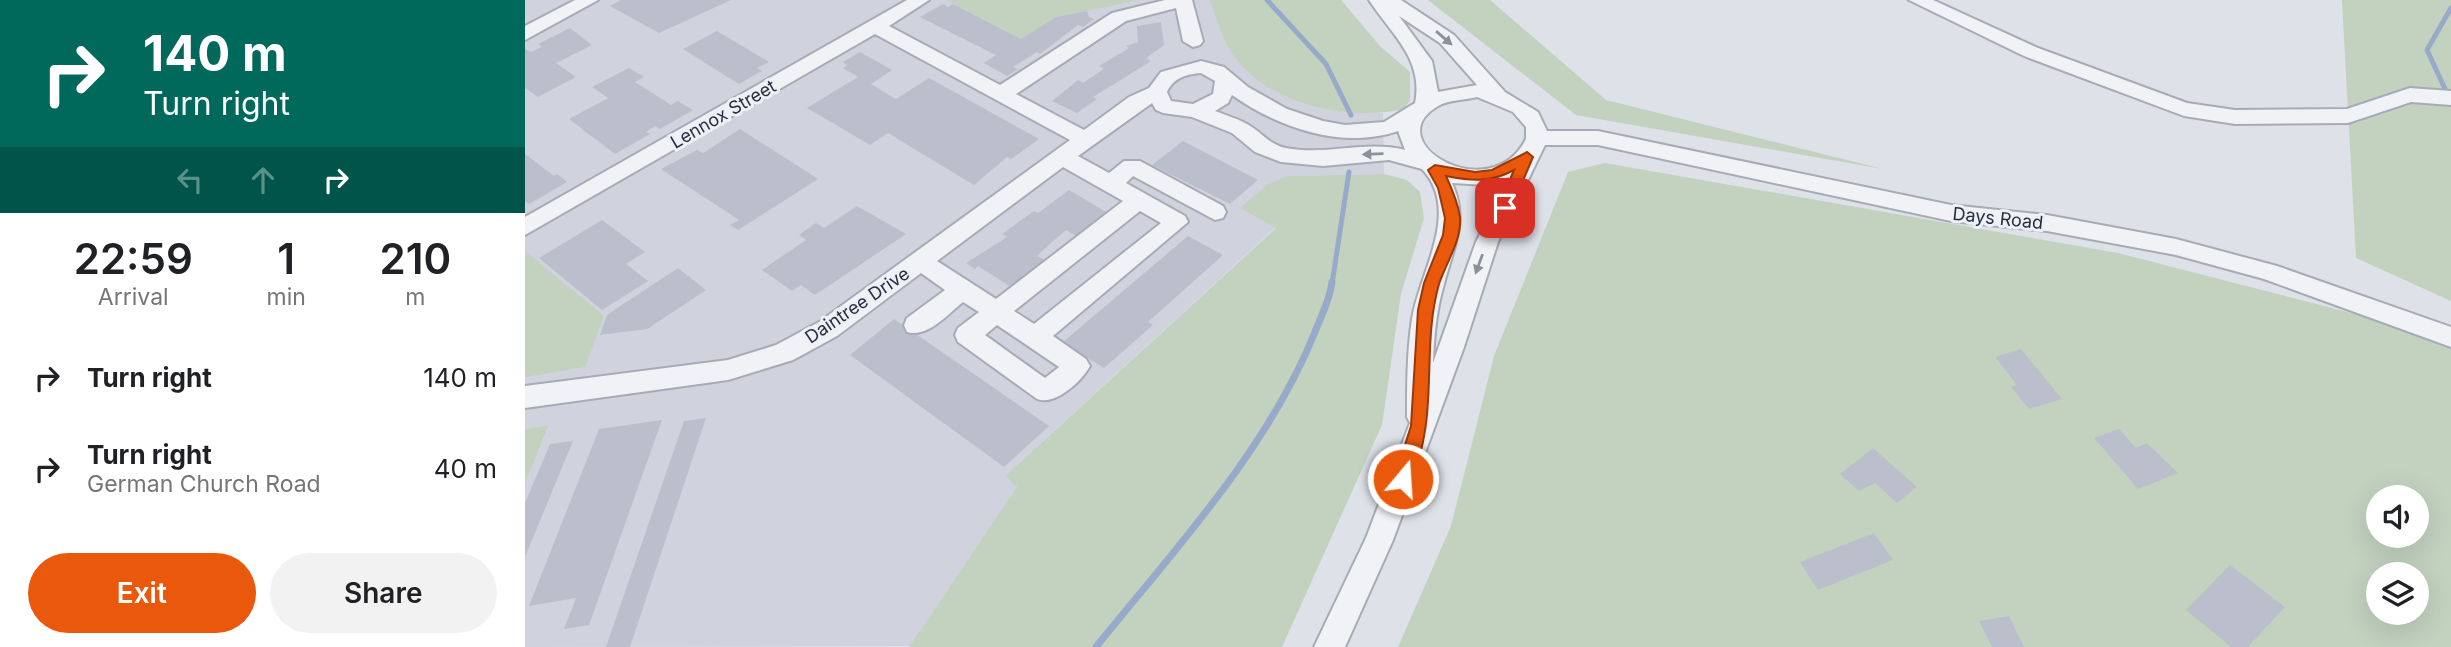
<!DOCTYPE html>
<style>
body{margin:0;font-family:Inter,sans-serif;background:#f2f2f2;color:#202124;height:100vh;display:flex;flex-direction:column;font-size:26px;white-space:nowrap}
*{box-sizing:border-box;margin:0}
p{font-size:23px;color:#757577}
.icon{flex:none;width:38px;height:38px;fill:none;stroke:currentColor;stroke-width:2;stroke-linecap:round;stroke-linejoin:round}
.map{position:relative;flex:1;overflow:hidden}
.sheet{display:flex;flex-direction:column;background:#fff;width:525px}
.sheet>*{flex:none}
.guide{background:#00695c;color:#fff;overflow:hidden}
.buttons{position:absolute;left:1841px;top:485px;display:grid;gap:14px}
.buttons a{display:grid;place-items:center;width:63px;height:63px;border-radius:50%;background:#fff;box-shadow:0 7px 28px #0002;font-size:35px}
.pin{position:absolute;display:grid;place-items:center;width:60px;height:60px;color:#fff;margin:-30px;border-radius:14px;box-shadow:0 4px 10px #0006}
.me{position:absolute;width:77px;margin:-38px;rotate:18deg;stroke-linejoin:round;filter:drop-shadow(0 0 5px #0008)}
.turn{display:flex;align-items:center;gap:24px;height:147px;padding:0 28px;font-size:32px}
.turn .icon{width:91px;height:91px;stroke-width:2.5}
.turn b{display:block;font-size:49px;line-height:60px}
.lanes{display:flex;align-items:center;height:66px;padding:0 28px;background:#0003;justify-content:center;gap:35px;direction:ltr}
.lanes .off{opacity:.35}
.eta{display:flex;justify-content:space-evenly;align-items:center;height:119px;text-align:center}
.eta b{font-size:42px;font-weight:600;line-height:49px}
.cta{display:flex;gap:14px;margin-top:auto;padding:14px 28px}
.cta a{flex:1;height:80px;border-radius:42px;background:#ea580c;color:#fff;font-size:28px;font-weight:600;line-height:80px;text-align:center}
.cta a+a{background:#f2f2f2;color:#202124}
ul{padding:0;list-style:none}
li{display:flex;align-items:center;gap:21px;height:91px;padding:0 28px}
li div{flex:1}
li b{display:block;font-size:26px}
li em{font-style:normal}
main{display:flex;flex:1;min-height:0}
.map>svg:first-child{display:block}
.built{fill:#d0d3dd}
.green{fill:#c2d2bf;fill-rule:evenodd}
.lines{fill:none;stroke-linecap:round;stroke-linejoin:round}
.stream-far1{stroke:#98aac9;stroke-width:5}
.stream{stroke:#98aac9;stroke-width:7}
.building{fill:#bbbfcb}
.minor-casing{stroke:#a7abb5;stroke-width:4}
.minor{fill:#f1f2f6;fill-rule:evenodd}
.oneway{fill:#8c909a}
.route{fill:#ea580c;stroke:#983908;stroke-width:2}
.labels{text-anchor:middle;dominant-baseline:central;stroke-width:6;stroke-linejoin:round;paint-order:stroke}
.street-label{font-size:18px;fill:#272d3f;stroke:#edf0f6}
</style>
<main>
<section class="sheet">
<div class="guide">
<div class="turn"><svg class="icon" aria-label="right" viewBox="0 0 24 24"><path d="M7 20v-9h11M14 6l5 5-5 5"/></svg><div><b>140 m</b>Turn right</div></div>
<div class="lanes"><svg class="icon off" aria-label="left" viewBox="0 0 24 24"><path d="M17 20v-9H6M10 6l-5 5 5 5"/></svg><svg class="icon off" aria-label="ahead" viewBox="0 0 24 24"><path d="M12 20V5M6 11l6-6 6 6"/></svg><svg class="icon" aria-label="right" viewBox="0 0 24 24"><path d="M7 20v-9h11M14 6l5 5-5 5"/></svg></div>
</div>
<div class="eta">
<div><b>22:59</b><p>Arrival</p></div>
<div><b>1</b><p>min</p></div>
<div><b>210</b><p>m</p></div>
</div>
<ul>
<li><svg class="icon" aria-label="right" viewBox="0 0 24 24"><path d="M7 20v-9h11M14 6l5 5-5 5"/></svg><div><b>Turn right</b></div><em>140 m</em></li>
<li><svg class="icon" aria-label="right" viewBox="0 0 24 24"><path d="M7 20v-9h11M14 6l5 5-5 5"/></svg><div><b>Turn right</b><p>German Church Road</p></div><em>40 m</em></li>
</ul>
<div class="cta"><a>Exit</a><a>Share</a></div>
</section>
<div class="map">
<svg width="1926" height="647" viewBox="0 0 1926 647">
<rect width="100%" height="100%" fill="#dee1e8"/>
<path class="built" d="M0,0H684L709,57L759,96L806,110L858,113L859,174L762,176L716,208L751,227L481,475L492,487L386,646L0,647V484L24,426L0,429Z"/>
<path class="green" d="M421,0H615L531,17L496,39Z
M684,0H816L855,46L885,72V100L879,109C823,121 748,106 711,59C698,44 692,18 684,0Z
M903,0H965L1081,100L1358,169L1051,115Z
M1817,0H1926V301L1831,258Z
M1080,163L1593,253L1842,317L1926,349V647H873L926,526L969,356L1043,172ZM1853,497H1892V536H1853ZM1853,574H1892V612H1853Z
M859,174L882,180L895,192L899,218L876,294L857,425L757,647H384L492,487L480,476L751,228L715,208L742,185L762,176Z
M0,251L79,316L60,367L0,377Z
M24,425L0,484V429Z"/>
<g class="lines">
<path class="stream-far1" d="M742,0L801,64L826,115
M1921,91L1902,50L1926,8
M807,284L824,172"/>
<path class="stream" d="M571,647C650,549 742,451 790,332C796,316 805,300 807,282"/>
</g>
<path class="building" d="M96,0H206L134,33L85,6Z
M418,4L423,7L428,4L496,39L531,17L562,11L564,17L569,19L558,27L553,25L515,54L512,52L488,67L493,69L482,76L459,63L471,55L395,17Z
M636,22L639,45L621,58L626,61L568,97L572,99L552,113L527,101L553,80L558,83L579,69L574,66L604,48L601,46L613,42L612,26Z
M45,28L67,45L31,63L51,77L13,97L0,88V49L6,52L17,47L13,44Z
M192,31L244,62L232,68L237,71L214,84L158,49Z
M335,52L367,70L346,84L371,99L404,78L514,139L486,159L482,157L449,185L363,133L345,145L282,108L333,77L318,68L322,66L318,62Z
M104,68L119,77L110,82L146,105L153,101L168,110L135,129L130,126L121,132L125,134L90,154L44,119L83,98L67,87Z
M215,129L293,179L213,230L205,225L214,220L136,169L172,150L178,153Z
M658,141L733,180L705,204L627,165Z
M0,154L29,176L32,174L42,182L4,204L0,201Z
M544,190L581,212L551,236L541,230L527,242L512,256L520,260L486,287L453,266L450,269L441,263L482,237L477,234L509,211L513,213Z
M332,206L381,234L290,295L276,285L267,291L237,270L281,240L274,235L291,223L299,228Z
M77,220L120,252L101,264L123,281L77,310L14,258Z
M663,236L698,255L623,322L628,325L579,368L538,342Z
M153,268L181,290L122,329L75,335L82,315Z
M369,319L524,426L479,467L325,355Z
M1496,349L1537,399L1504,409L1486,387L1492,385L1470,357Z
M181,418L105,647H81L159,421Z
M137,420L64,625L39,629L51,598L4,606L74,429Z
M1594,429L1611,448L1622,443L1653,473L1613,489L1569,438Z
M48,441L0,557V503L25,444Z
M1348,448L1392,487L1372,503L1350,483L1334,491L1315,474Z
M1349,533L1368,560L1293,590L1275,562Z
M1705,565L1760,607L1723,647H1706L1661,610Z
M1484,616L1499,647H1467L1454,621Z"/>
<g class="lines">
<defs>
<path id="minor" d="M50,0H73L0,40V26Z
M382,0H404L364,26L475,85L587,13L640,0H667L678,41L675,45L668,47L658,41L651,8L601,21L491,94L559,130L604,97L624,88L636,72L676,61L699,67L723,87L762,109L798,121L820,125L859,122L890,103C899,59 866,34 844,0H876L929,35L980,92L1013,112L1022,131H1073L1426,205L1522,215L1651,239L1752,266L1926,327V347L1739,279L1651,255L1522,231L1426,221L1073,145H1020L973,242L939,347L868,540L820,647H789L841,538L885,423L882,417C882,384 882,352 887,319C894,273 937,211 897,169L864,160L798,166L756,162L730,152L707,133L667,117L638,113L631,110L627,103L553,156L584,173L599,161H615L698,206L701,212L698,218L690,220L608,176L601,183L660,216L663,222L528,336L561,359L565,366C556,382 530,406 512,399L433,342L430,335L433,328L454,312L438,302C423,314 403,338 382,332L379,325L382,318L420,290L396,273L312,336L268,360L203,380L0,408V386L203,360L251,345L294,322L545,140L350,34L0,235V217ZM874,16L915,43L952,85L913,92L907,61ZM676,73L690,81L688,94L668,104L646,101L642,92C648,78 662,74 676,73ZM707,95C754,128 817,150 873,131L880,150C841,140 801,156 761,148C744,145 735,130 720,123C711,118 700,115 690,111L703,103ZM952,97L988,112L1001,127V139C965,210 849,140 915,105C925,100 941,100 952,97ZM538,167L598,201L471,299L412,261ZM984,177L951,242L908,363C909,338 911,312 918,288C927,250 945,222 927,183L961,185ZM615,211L636,223L509,324L489,311ZM472,325L534,367L520,378L460,335Z
M1384,0H1408L1513,48L1662,103L1710,110L1822,109L1885,88L1926,91V105L1886,102L1823,123L1710,124L1659,116L1499,56Z"/>
</defs>
<use href="#minor" class="minor-casing"/>
<use href="#minor" class="minor"/>
</g>
<defs><path id="oneway-solid" d="M-6-.8H1V-3.2L6.5 0L1 3.2V.8H-6Z" transform="scale(1.75)"/></defs>
<g class="oneway">
<use href="#oneway-solid" transform="translate(919 38) rotate(41)"/>
<use href="#oneway-solid" transform="translate(848 154) rotate(178)"/>
<use href="#oneway-solid" transform="translate(954 264) rotate(110)"/>
</g>
<path class="route" d="M1002,152L1008,157L985,211L980,213L973,208L989,170C965,183 947,181 921,176C927,189 933,203 935,217C937,240 921,263 914,284C895,351 916,417 884,484H872L869,479L886,426L893,310L899,283L918,235L920,218L913,188L903,170L910,165L950,172L967,170Z"/>
<g class="labels">
<g class="street-label">
<text transform="translate(198 114) rotate(-30)">Lennox Street</text>
<text transform="translate(1473 218) rotate(6)">Days Road</text>
<text transform="translate(332 305) rotate(-34)">Daintree Drive</text>
</g>
</g>
</svg>
<div class="buttons">
<a><svg class="icon" aria-label="sound" viewBox="0 0 24 24"><path d="M4 9h4l5-4v14l-5-4H4zM17 9q2 3 0 6"/></svg></a>
<a><svg class="icon" aria-label="layers" viewBox="0 0 24 24"><path d="M12 4l9 5-9 5-9-5zM3 14l9 5 9-5"/></svg></a>
</div>
<div class="pin" style="left:980px;top:208px;background:#d93025"><svg class="icon" aria-label="arrive" viewBox="0 0 24 24"><path d="M6 21V4h12l-3 4 3 4H6"/></svg></div>
<svg class="me" style="left:878px;top:479px" viewBox="-20 -20 40 40"><circle r="17" fill="#ea580c" stroke="#fff" stroke-width="3"/><path d="M0-11L8 9 0 5-8 9z" fill="#fff"/></svg>
</div>
</main>
